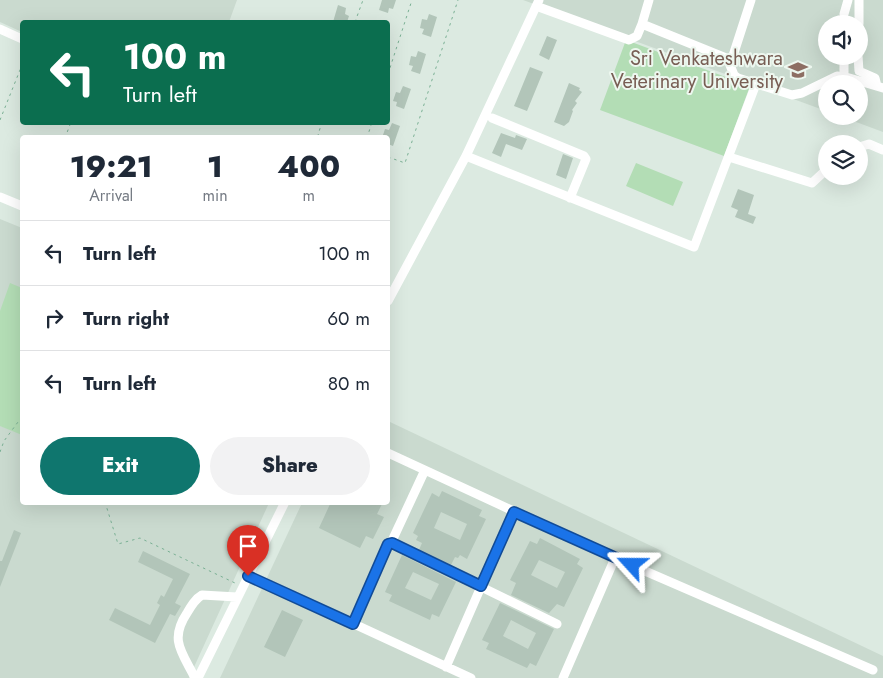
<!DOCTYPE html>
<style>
body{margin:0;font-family:Jost,sans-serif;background:#f2f2f3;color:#1f2937;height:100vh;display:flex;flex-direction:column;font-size:19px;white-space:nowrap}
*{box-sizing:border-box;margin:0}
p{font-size:16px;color:#747a83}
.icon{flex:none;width:28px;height:28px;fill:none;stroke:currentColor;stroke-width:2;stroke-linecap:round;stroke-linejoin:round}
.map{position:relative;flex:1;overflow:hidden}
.sheet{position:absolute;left:20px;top:135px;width:370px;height:370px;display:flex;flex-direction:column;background:#fff;border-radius:5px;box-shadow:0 5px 20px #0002}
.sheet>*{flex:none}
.guide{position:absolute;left:20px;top:20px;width:370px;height:105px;border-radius:5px;box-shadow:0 5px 20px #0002;background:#0b6e4f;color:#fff;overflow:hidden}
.controls{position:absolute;left:818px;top:15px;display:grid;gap:10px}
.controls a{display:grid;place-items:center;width:50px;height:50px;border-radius:50%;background:#fff;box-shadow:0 5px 20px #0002;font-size:25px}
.pin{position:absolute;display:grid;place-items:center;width:42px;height:42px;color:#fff;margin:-51px -21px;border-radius:50% 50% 50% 0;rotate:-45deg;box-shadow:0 0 5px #0007}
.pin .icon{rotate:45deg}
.me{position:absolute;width:55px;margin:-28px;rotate:294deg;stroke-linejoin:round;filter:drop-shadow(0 0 4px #0008)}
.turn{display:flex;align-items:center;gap:18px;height:105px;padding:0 20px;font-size:22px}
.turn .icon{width:65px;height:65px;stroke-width:2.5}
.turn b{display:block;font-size:35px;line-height:42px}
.eta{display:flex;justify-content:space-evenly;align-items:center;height:85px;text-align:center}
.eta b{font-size:30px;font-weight:800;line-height:35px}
.cta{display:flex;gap:10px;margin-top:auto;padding:10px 20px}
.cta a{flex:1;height:58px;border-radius:30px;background:#0f766e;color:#fff;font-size:20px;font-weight:800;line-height:58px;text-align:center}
.cta a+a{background:#f2f2f3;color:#1f2937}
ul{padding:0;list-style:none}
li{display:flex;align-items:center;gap:15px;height:65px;padding:0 20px;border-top:1px solid #e0e1e3}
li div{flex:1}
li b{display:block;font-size:19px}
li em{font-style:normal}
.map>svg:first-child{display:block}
.built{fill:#cadacf;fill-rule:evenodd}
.green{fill:#b3ddb5}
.building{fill:#b2c5b9;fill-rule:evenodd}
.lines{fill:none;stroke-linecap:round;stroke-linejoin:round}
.minor-tunnel{stroke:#b6c7bd;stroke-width:9;stroke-dasharray:9 4.5;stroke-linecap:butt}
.path{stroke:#7ab094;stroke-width:1;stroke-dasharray:2.5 4;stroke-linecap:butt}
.minor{stroke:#fff;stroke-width:9}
.route-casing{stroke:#114b97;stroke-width:12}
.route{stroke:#1a73e8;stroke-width:9}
.labels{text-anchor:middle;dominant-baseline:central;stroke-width:4;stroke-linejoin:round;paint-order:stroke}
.education-label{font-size:20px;fill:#785e54;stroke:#edf7ef;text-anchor:end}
</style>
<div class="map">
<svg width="883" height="678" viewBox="0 0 883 678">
<rect width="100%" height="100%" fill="#dceae1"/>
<path class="built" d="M0,0H237L229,22H22V32L0,22Z
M523,0H883V132L840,116H859V84H826V111ZM826,24H859V56H826Z
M0,219L22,228V502L269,503L189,678H0Z
M388,421L883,656V678H220L302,503L388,502Z"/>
<path class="green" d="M626,40L750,86L724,156L600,110Z
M636,163L683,182L673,206L626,186Z
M10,283L22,288V435L0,426V311Z"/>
<path class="building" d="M382,0H396L393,9L389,8L388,13L379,10Z
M338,5L346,8L345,14L349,16L347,22H333Z
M429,14L437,17L431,37L422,34L424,29L420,28L422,19L427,20Z
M547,36L557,40L549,60L539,55Z
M418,51L426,54L420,74L411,71L413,66L409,65L411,56L416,57Z
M530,67L543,72L527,111L514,106Z
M569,83L580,88L579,90L582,92L575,101L577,103L572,110L573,111L569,122L564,126L554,122Z
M403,86L411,89L404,109L396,106L397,102L393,101L396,92L400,93Z
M392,123L400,126L393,146L388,144V138H382L385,129L389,130Z
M501,133L515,138L516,135L527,139L522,150L506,144L501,157L492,153Z
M563,154L573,158L566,179L556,175Z
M738,189L754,195L748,214L756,217L753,224L735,217L738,210L731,207Z
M442,491L482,510L479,516L486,519L467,559L460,555L458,558L455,557L451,565L419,550L422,543L416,540L418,536L413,533L432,493L439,497ZM441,512L467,524L460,540L434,528Z
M331,502H383L377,514L384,517L373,539L366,536L360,548L319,528Z
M14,530L21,533L0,587V561H2Z
M540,538L580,559L577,564L583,568L564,607L557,604L549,613L511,595L516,583L510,580L530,541L537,544ZM539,560L565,572L557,588L531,575Z
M143,551L190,574L175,603L181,606L175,616L170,614L155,643L109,620L115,608L150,625L160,605L157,603L161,595L164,597L173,579L138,562Z
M402,555L456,582L439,617L432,614L430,620L389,601L392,595L385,592ZM413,572L439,584L431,600L405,588Z
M500,603L554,629L536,666L530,663L527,668L486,649L489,643L482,640ZM511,620L536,633L528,649L503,636Z
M282,610L303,620L285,657L264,647Z"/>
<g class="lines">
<path class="minor-tunnel" d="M844,24V14"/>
<path class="path" d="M355,22L363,0
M388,74L412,0
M0,120L22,65
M322,122L318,135L327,138
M65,138L71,122
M367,138L372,122
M388,157L405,163L458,0
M0,452L4,441L18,422L22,423
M105,502L118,544L140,538L235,583"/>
<path class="minor" d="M649,0L642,24L731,60
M751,0L730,65L734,75L738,78L792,95L802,93L837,76L846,77L883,88
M536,6L629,40L637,36L642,24
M844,14L848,0
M859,24V0
M0,29L22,39
M844,56V76
M858,56L859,71L875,78L877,86
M492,118L584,156L586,159L570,198
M859,147L869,144L883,150
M466,156L694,247L756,84
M729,157L812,183L826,170
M0,197L22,206
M388,301L466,156L539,0
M388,453L615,558L873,670
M391,543L425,470
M248,575L471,678
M353,624L388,544L391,543L557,624
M446,667L514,511
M195,678C182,652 169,640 187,613C191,606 195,599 202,595L237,597
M198,678L285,502
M563,678L615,558"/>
</g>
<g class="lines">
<defs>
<path id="route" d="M248,576L353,624L388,544L392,543L481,586L514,512L632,565"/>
</defs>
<use href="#route" class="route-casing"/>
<use href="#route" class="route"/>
</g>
<defs>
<symbol id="university-bare" viewBox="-9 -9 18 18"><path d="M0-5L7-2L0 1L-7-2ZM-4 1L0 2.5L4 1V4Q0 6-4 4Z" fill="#8d6e63" stroke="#edf7ef" stroke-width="2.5" paint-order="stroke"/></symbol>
</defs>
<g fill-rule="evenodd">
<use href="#university-bare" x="784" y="56" width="28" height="28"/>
</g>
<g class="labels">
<g class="education-label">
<text x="783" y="58">Sri Venkateshwara<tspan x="783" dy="23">Veterinary University</tspan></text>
</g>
</g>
</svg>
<div class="controls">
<a><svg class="icon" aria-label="sound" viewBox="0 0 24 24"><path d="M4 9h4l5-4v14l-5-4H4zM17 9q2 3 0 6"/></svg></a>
<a><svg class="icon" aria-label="search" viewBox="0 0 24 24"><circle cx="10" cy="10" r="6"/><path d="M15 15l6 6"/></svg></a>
<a><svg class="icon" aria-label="layers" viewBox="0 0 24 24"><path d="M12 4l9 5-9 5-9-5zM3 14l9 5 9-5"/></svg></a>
</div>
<div class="pin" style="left:248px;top:576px;background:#d93025"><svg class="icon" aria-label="arrive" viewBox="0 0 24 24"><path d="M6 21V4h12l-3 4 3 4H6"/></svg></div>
<svg class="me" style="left:632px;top:565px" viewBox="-20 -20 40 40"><path d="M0-17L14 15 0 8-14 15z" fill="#1a73e8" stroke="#fff" stroke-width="4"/></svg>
<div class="guide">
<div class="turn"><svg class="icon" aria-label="left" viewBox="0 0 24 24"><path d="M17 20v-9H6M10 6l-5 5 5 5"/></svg><div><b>100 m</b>Turn left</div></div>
</div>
<section class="sheet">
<div class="eta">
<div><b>19:21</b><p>Arrival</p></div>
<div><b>1</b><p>min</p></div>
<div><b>400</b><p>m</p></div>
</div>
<ul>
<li><svg class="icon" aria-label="left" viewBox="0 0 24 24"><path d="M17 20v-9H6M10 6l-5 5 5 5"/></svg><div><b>Turn left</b></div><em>100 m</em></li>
<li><svg class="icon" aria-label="right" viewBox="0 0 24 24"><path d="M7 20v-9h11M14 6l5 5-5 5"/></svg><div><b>Turn right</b></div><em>60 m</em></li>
<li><svg class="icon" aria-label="left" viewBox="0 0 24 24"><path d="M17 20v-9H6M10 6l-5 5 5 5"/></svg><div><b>Turn left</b></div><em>80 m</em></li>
</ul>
<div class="cta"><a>Exit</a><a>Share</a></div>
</section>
</div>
